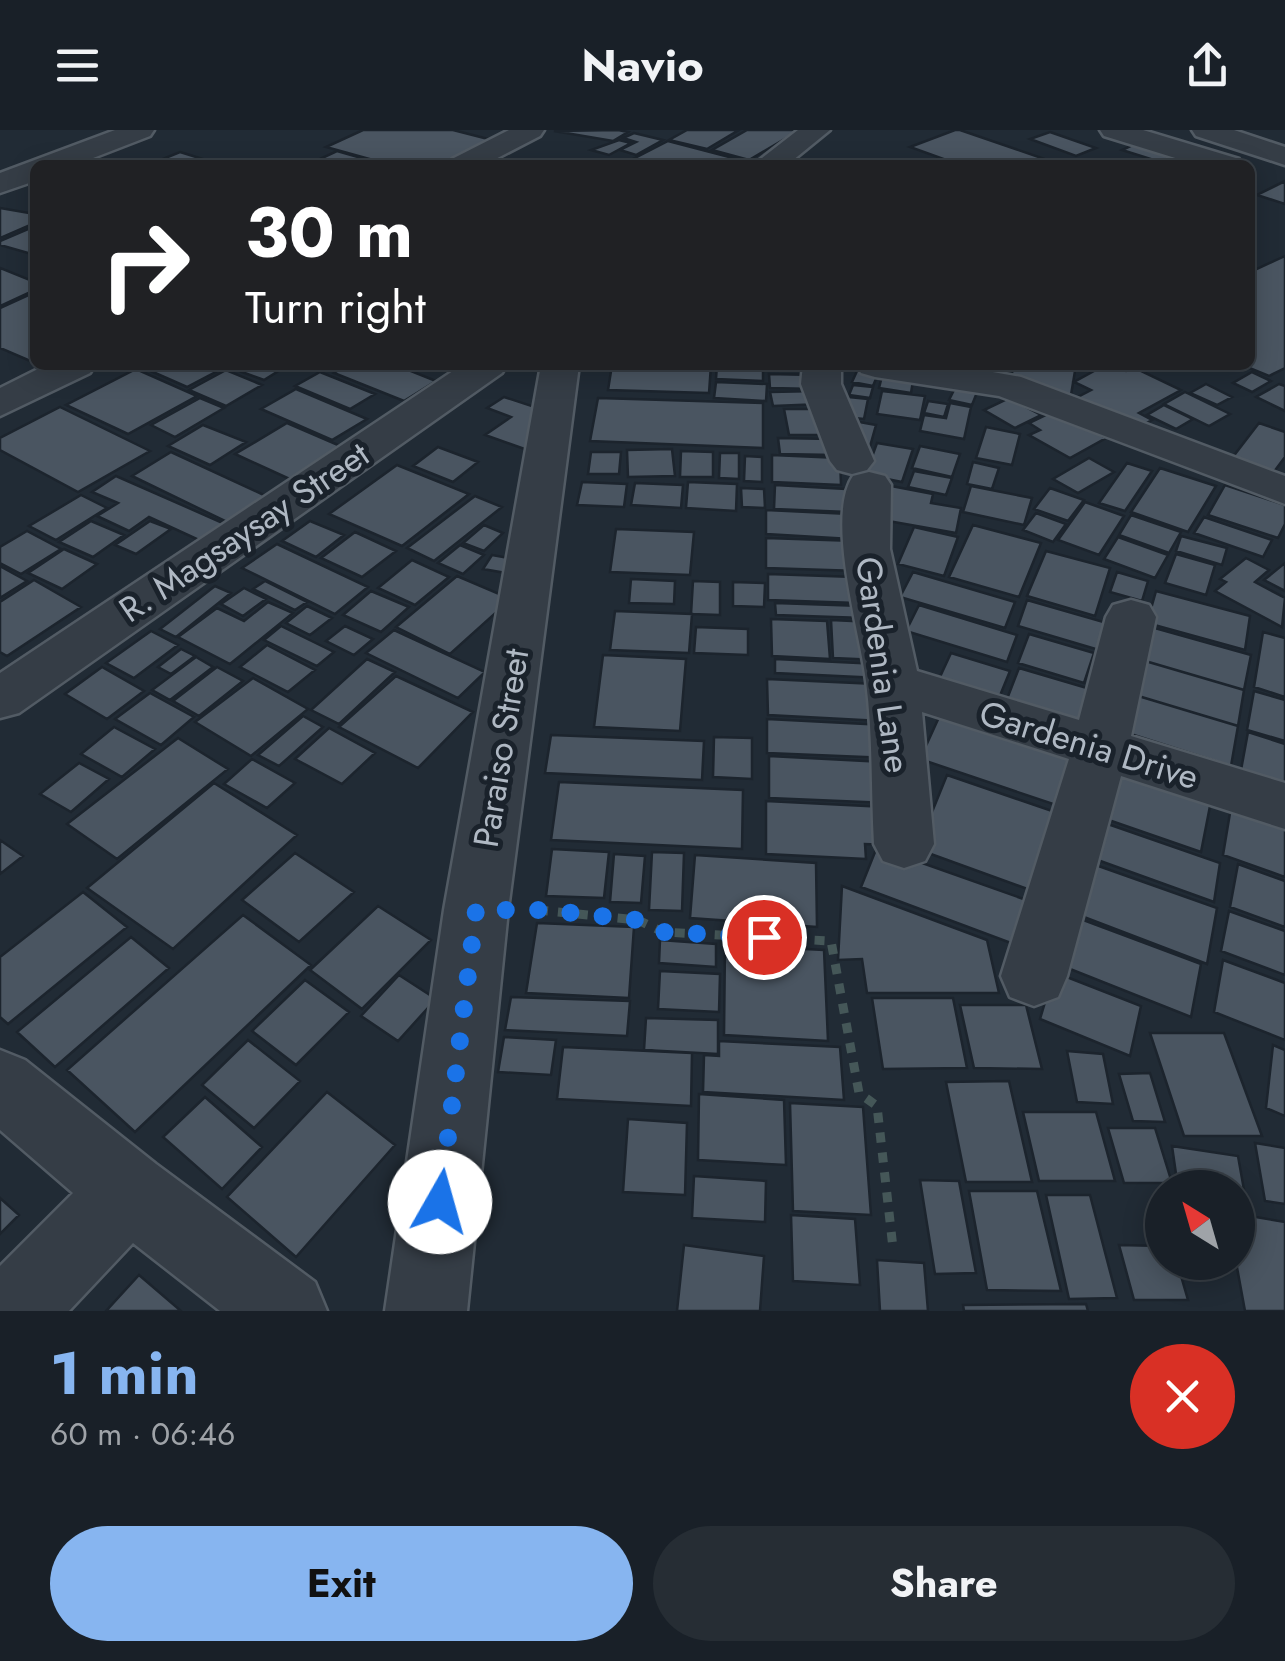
<!DOCTYPE html>
<meta charset="utf-8">
<style>
body{margin:0;font-family:Jost,sans-serif;background:#262d34;color:#f1f3f6;height:100vh;display:flex;flex-direction:column;font-size:38px;white-space:nowrap}
*{box-sizing:border-box;margin:0}
p{font-size:32px;color:#9fa3a8}
.icon{flex:none;width:55px;height:55px;fill:none;stroke:currentColor;stroke-width:2;stroke-linecap:round;stroke-linejoin:round}
.map{position:relative;height:1181px;overflow:hidden}
.sheet{display:flex;flex-direction:column;background:#192028;flex:1}
.sheet>*{flex:none}
.top-card{position:absolute;left:30px;top:30px;width:1225px;height:210px;border-radius:15px;box-shadow:0 5px 25px #0003,0 0 0 2px #373e45;background:#202124;color:#fff;overflow:hidden}
.needle{width:65px;rotate:323deg}
.tools{position:absolute;left:1145px;top:1040px;display:grid;gap:20px}
.tools a{display:grid;place-items:center;width:110px;height:110px;border-radius:50%;background:#192028;box-shadow:0 5px 25px #0003,0 0 0 2px #373e45;font-size:50px}
.pin{position:absolute;display:grid;place-items:center;width:85px;height:85px;color:#fff;margin:-42px;border:5px solid #fff;border-radius:50%;box-shadow:0 2px 10px #0007}
.me{position:absolute;width:110px;margin:-55px;rotate:7deg;stroke-linejoin:round;filter:drop-shadow(0 0 8px #0008)}
.turn{display:flex;align-items:center;gap:35px;height:210px;padding:0 50px;font-size:45px}
.turn .icon{width:130px;height:130px;stroke-width:2.5}
.turn b{display:block;font-size:70px;line-height:85px}
.round{display:grid;place-items:center;flex:none;width:105px;height:105px;border-radius:52px;background:#262d34}
.overview{display:flex;align-items:center;justify-content:space-between;height:170px;padding:0 50px}
h1{font-size:60px;font-weight:700;line-height:75px;color:#87b5f0}
.button{display:flex;gap:20px;margin-top:auto;padding:20px 50px}
.button a{flex:1;height:115px;border-radius:60px;background:#87b5f0;color:#111;font-size:40px;font-weight:700;line-height:115px;text-align:center}
.button a+a{background:#262d34;color:#f1f3f6}
header{display:flex;justify-content:space-between;align-items:center;height:130px;padding:0 50px;background:#192028;font-size:45px;font-weight:700}
.map>svg:first-child{display:block}
.building{fill:#4a5561;stroke:#1c242d;stroke-width:2.5}
.lines{fill:none;stroke-linecap:round;stroke-linejoin:round}
.minor-casing{stroke:#525b64;stroke-width:5}
.path{stroke:#455758;stroke-width:9;stroke-dasharray:10 10;stroke-linecap:butt}
.minor{fill:#353d46;fill-rule:evenodd}
.route{stroke:#1a73e8;stroke-width:18;stroke-dasharray:0 32.4}
.labels{text-anchor:middle;dominant-baseline:central;stroke-width:10;stroke-linejoin:round;paint-order:stroke}
.street-label{font-size:35px;fill:#afb8c3;stroke:#1a222b}
</style>
<header><svg class="icon" aria-label="menu" viewBox="0 0 24 24"><path d="M4 6h16M4 12h16M4 18h16"/></svg>Navio<svg class="icon" aria-label="share" viewBox="0 0 24 24"><path d="M12 15V3M7 8l5-5 5 5M5 13v7h14v-7"/></svg></header>
<div class="map">
<svg width="1285" height="1181" viewBox="0 0 1285 1181">
<rect width="100%" height="100%" fill="#212b35"/>
<path class="building" d="M363,0H453L492,10L443,35H391L326,17Z
M618,0L628,2L613,11L554,1Z
M687,0H739L707,19L669,10Z
M747,0H800L749,30L712,20Z
M955,0H960L1062,35H960L910,17Z
M1050,2L1096,18L1076,26L1030,9Z
M634,3L663,10L636,25L620,20L636,12L623,8Z
M619,10L631,13L609,25L591,20Z
M668,11L756,34L659,35L635,28Z
M1141,11L1179,23L1160,32L1122,20Z
M337,21L386,35H307Z
M180,22L222,35H148Z
M1285,51V74L1257,65Z
M0,78L35,84V93L0,108Z
M35,96V125L0,115V111Z
M1285,126V238L1269,246L1242,235H1250V142Z
M0,138L35,152V160L0,176Z
M35,162V233L0,218V178Z
M137,235H225L227,236L187,257Z
M253,235H288L264,250L242,242Z
M347,235H396L436,251L404,271L334,243Z
M612,235H711L709,263L608,260Z
M717,235H763V251L716,249Z
M1014,235H1076L1071,265L1009,255Z
M1105,235L1126,241L1133,237L1181,260L1139,283L1152,290L1132,301L1072,270L1091,260L1074,252Z
M136,239L197,266L128,304L66,275Z
M226,240L262,255L226,276L189,260Z
M857,241L878,244L873,256L852,252Z
M320,242L375,264L350,279L295,256Z
M1252,242L1271,251L1252,262L1233,253Z
M769,244L814,245L816,259L770,258Z
M882,246L913,251L911,263L879,258Z
M716,252L767,254L766,271L714,268Z
M1206,254L1232,267L1217,275L1190,263Z
M1279,254L1285,256V281L1256,267Z
M853,255L873,257L870,268L849,265Z
M956,256L978,260L972,275L949,270Z
M296,259L367,289L332,310L261,279Z
M818,261L822,274L773,276L770,262Z
M882,261L925,266L920,290L877,284Z
M1185,262L1230,284L1209,296L1164,274Z
M839,266L868,269L864,289L835,286Z
M504,267L538,278L533,322L485,305L511,287L487,278Z
M200,268L224,278L175,307L151,295Z
M598,268L763,273V318L590,311Z
M1009,268L1041,285L1015,298L984,280Z
M928,271L948,274L944,287L924,283Z
M950,273L971,277L964,309L920,301L924,285L946,288Z
M1164,275L1193,289L1176,299L1147,285Z
M60,277L150,321L78,362L0,320V308Z
M1060,278L1076,292L1106,308L1070,328L1029,305L1040,300L1029,293Z
M784,279H823L828,305H789Z
M854,291L876,295L869,320Z
M287,293L345,318L294,351L235,324Z
M1259,293L1285,302V327L1270,347L1229,332Z
M203,295L246,312L210,335L168,316Z
M986,297L1020,304L1012,335L976,328Z
M778,308L831,309L834,325L780,324Z
M877,313L913,319L902,352L852,342L860,322L873,324Z
M920,316L960,324L952,347L912,338Z
M438,317L478,332L453,352L413,336Z
M672,319L675,346L628,347L627,320Z
M681,321L713,322V347H680Z
M171,322L266,366L227,392L132,346Z
M591,322H621L619,344H588Z
M720,323H739V349L719,348Z
M772,325L840,328L841,355L772,352Z
M745,326L762,327V352L744,351Z
M1089,328L1114,342L1078,363L1053,349Z
M973,332L999,338L992,359L967,354Z
M1127,333L1152,341L1125,381L1099,373Z
M397,335L469,364L402,416L329,384Z
M1160,338L1216,356L1188,402L1131,382Z
M914,341L952,348L946,365L908,357Z
M116,346L225,394L201,411L149,387L129,401L97,386L118,373L92,362Z
M582,352L627,354L624,377L577,375Z
M688,352L737,354L736,381L686,378Z
M635,353L683,355L681,378L631,375Z
M775,355L846,359L848,382L774,379Z
M886,355L933,364L931,373L961,378L956,403L877,389Z
M1225,355L1285,375V394L1278,408L1208,385Z
M971,356L1032,368L1024,395L963,382Z
M741,358L764,359L765,378L742,377Z
M1050,358L1084,370L1068,391L1034,379Z
M81,365L107,378L56,410L29,396Z
M475,366L502,377L434,431L407,418Z
M1085,372L1124,386L1099,425L1058,410Z
M766,380L850,384L851,409L766,404Z
M1036,383L1066,394L1053,412L1023,400Z
M1131,385L1181,402L1169,423L1119,405Z
M1204,387L1272,410L1263,427L1194,403Z
M91,391L124,405L93,427L59,412Z
M150,391L171,399L136,424L115,415Z
M310,391L344,405L316,427L282,411Z
M484,395L503,403L484,421L463,413Z
M973,395L1041,413L1019,467L949,447Z
M914,397L958,407L944,446L898,434Z
M616,399L694,402L690,445L610,442Z
M27,401L61,419L21,444L0,433V417Z
M355,402L396,421L362,447L321,428Z
M1181,406L1227,418L1222,435L1176,421Z
M1118,407L1168,425L1155,448L1104,429Z
M766,408L856,411L859,441L766,438Z
M277,414L368,457L335,484L242,438Z
M460,415L484,425L463,444L438,433Z
M64,419L97,434L62,459L28,443Z
M1046,421L1110,438L1095,486L1027,466Z
M1176,424L1215,435L1206,465L1165,453Z
M492,425L514,429L506,443L483,439Z
M1246,428L1269,440L1255,452L1285,468L1282,497L1215,461L1226,452L1220,449Z
M412,430L449,447L415,475L378,458Z
M1285,433V461L1264,450Z
M0,436L27,451L0,468Z
M913,442L1015,472L1005,498L900,467Z
M1117,442L1148,451L1142,471L1110,462Z
M768,444L855,447L857,473L768,470Z
M457,446L511,469L450,524L396,497Z
M631,449L675,451L674,474L629,473Z
M34,450L81,477L7,526L0,522V472Z
M265,451L307,472L295,480L253,459Z
M693,451L720,452V485L691,484Z
M733,452L765,453L764,477L733,476Z
M215,456L231,463L176,507L160,499Z
M244,458L266,469L243,486L221,474Z
M371,461L409,477L381,502L343,485Z
M1156,461L1250,486L1245,520L1147,493Z
M1027,470L1107,493L1099,520L1018,496Z
M268,472L293,483L230,534L178,507L217,478L244,491Z
M775,473L863,476L864,488L776,485Z
M919,475L1017,505L1007,532L906,501Z
M307,476L332,488L310,505L286,493Z
M615,481L692,484L689,523L610,520Z
M771,489L827,491L830,529L772,526Z
M831,490L873,492L878,530L833,528Z
M1144,495L1251,525L1244,560L1135,528Z
M281,496L334,522L317,536L264,510Z
M345,496L373,509L354,525L326,511Z
M696,497L748,499V525L694,523Z
M394,500L485,542L458,568L366,523Z
M151,501L178,515L134,548L106,533Z
M1263,502L1285,508V567L1254,557Z
M1029,504L1094,523L1084,553L1018,533Z
M267,515L315,540L288,562L240,537Z
M181,519L195,526L171,544L158,537Z
M951,523L1010,541L999,568L939,549Z
M603,525L686,529L680,601L594,597Z
M196,527L213,537L170,570L152,560Z
M1135,528L1244,560L1238,596L1125,562Z
M367,529L395,542L339,594L311,580Z
M775,529L879,534L880,548L775,543Z
M102,537L144,561L107,589L65,564Z
M217,537L243,551L199,586L173,571Z
M1019,538L1097,561L1087,595L1007,569Z
M396,546L473,582L418,638L339,597Z
M253,548L308,579L251,626L195,592Z
M767,549L877,554L881,591L768,585Z
M1254,561L1285,570V611L1247,600Z
M1125,562L1238,596L1231,636L1115,599Z
M150,563L194,587L161,615L115,589Z
M940,585L1073,628L1059,676L920,629Z
M303,586L323,597L279,636L258,625Z
M767,589L885,595L889,628L767,623Z
M114,597L155,619L122,647L81,624Z
M329,598L375,623L342,654L295,629Z
M1248,602L1285,614V654L1241,640Z
M551,605L704,611L702,650L545,643Z
M714,607L752,608V649L713,647Z
M178,608L228,639L117,729L67,694Z
M769,626L884,632L888,673L769,668Z
M252,629L295,653L267,678L224,654Z
M79,633L109,649L71,682L40,664Z
M1111,637L1211,671L1201,722L1097,686Z
M947,645L1058,683L1033,761L917,719Z
M559,652L743,660L742,719L551,710Z
M214,653L297,705L173,819L87,758Z
M766,671L886,677L891,715L865,714L866,729L766,724Z
M1232,671L1285,688V747L1223,725Z
M1102,692L1220,733L1214,772L1092,728Z
M0,710L23,726L0,744Z
M877,717L1032,772L1019,816L861,757Z
M552,719L609,722L604,768L546,766Z
M652,722L684,723L682,781L649,780Z
M295,723L354,762L299,812L242,770Z
M614,724L645,726L641,773L610,772Z
M695,725L816,733L817,797L690,788Z
M1090,733L1217,778L1207,834L1076,784Z
M1238,734L1285,751V797L1230,777Z
M842,756L987,810L999,863H867L862,829L838,830Z
M83,762L127,797L8,894L0,887V827Z
M378,776L431,810L362,879L310,840Z
M1229,781L1285,801V845L1221,821Z
M243,785L311,835L135,1002L67,940Z
M1078,788L1201,834L1191,887L1065,837Z
M537,793L634,797L629,868L526,863Z
M131,807L169,838L55,937L17,902Z
M660,810L716,814V837L659,833Z
M725,815L824,820L828,911L724,905Z
M1223,830L1285,853V910L1214,882Z
M660,841L720,844L719,882L658,879Z
M1054,842L1141,876L1130,926L1040,889Z
M399,845L436,869L398,911L361,886Z
M305,850L349,882L296,935L252,901Z
M511,867L630,871L627,906L505,900Z
M872,868H953L967,938L883,939Z
M960,875H1026L1042,939L974,938Z
M646,888L718,890V924L644,920Z
M1150,903H1224L1262,1006H1184Z
M504,907L556,910L551,945L498,942Z
M248,910L300,951L254,998L202,955Z
M719,911L840,917L844,970L703,962L704,925L719,926Z
M1273,915L1285,920V986L1266,978Z
M563,917L692,923L691,976L557,969Z
M1067,921L1103,924L1113,974L1077,972Z
M1150,943L1165,992L1133,991L1119,944Z
M1009,951L1032,1052H966L946,952Z
M327,962L395,1015L296,1127L227,1067Z
M699,964L784,970L786,1035L698,1030Z
M205,967L262,1017L222,1059L163,1007Z
M790,973L863,977L871,1085L793,1081Z
M1023,982H1096L1115,1051H1039Z
M628,989L687,993L685,1065L623,1062Z
M1108,998H1155L1172,1053H1124Z
M1255,1013L1285,1018V1074L1265,1071Z
M1172,1016L1238,1026L1246,1071L1238,1070V1058H1178Z
M694,1046L766,1051L765,1092L692,1088Z
M920,1050L959,1051L976,1143L935,1144Z
M969,1061H1037L1061,1161L987,1160Z
M1046,1065H1090L1117,1168L1069,1169Z
M0,1068L19,1085L0,1104Z
M1238,1084L1285,1092V1181H1245L1236,1132Z
M791,1085L855,1089L860,1155L793,1151Z
M684,1115L764,1126L760,1181H677Z
M1119,1115L1162,1116V1132H1177L1188,1170H1134Z
M877,1130L924,1133L928,1181H880Z
M139,1145L181,1181H106Z
M1086,1174L1088,1181H964L963,1175Z"/>
<g class="lines">
<defs>
<path id="minor" d="M115,0H154L150,6L75,35H35V51L0,63V43Z
M509,0H544L540,6L484,35H447L452,29Z
M798,0H830L787,35H753Z
M1100,0H1143L1239,29L1244,35H1198L1104,6Z
M1192,0H1234L1285,17V35L1196,6Z
M46,235H95L90,243L0,286V258Z
M462,235H507L502,243L19,583L0,588V543Z
M541,235H579L508,780L467,1181H385L444,780Z
M803,235H841V254L874,331L867,340L852,344L837,340L830,331L801,254Z
M856,235H953L1021,247L1285,346V374L999,266L875,247L861,243Z
M869,342L885,346L891,355L890,419L917,541L1079,590L1106,487L1113,475L1131,470L1149,475L1156,487L1131,606L1285,653V699L1121,646L1067,846L1058,867L1034,876L1010,867L1001,846L1069,629L922,582L934,714L925,731L904,738L883,731L874,714C871,660 873,604 866,551C860,502 825,387 853,346Z
M0,920L25,930L156,1034L315,1152L327,1181H220L133,1113L69,1181H0V1136L73,1063L0,1000Z"/>
</defs>
<use href="#minor" class="minor-casing"/>
<path class="path" d="M538,780L638,790L663,802L831,811L859,963L877,976L893,1118"/>
<use href="#minor" class="minor"/>
</g>
<g class="lines">
<path class="route" d="M440,1072L476,780H545L638,790L663,802L764,807"/>
</g>
<g class="labels">
<g class="street-label">
<text transform="translate(244 402) rotate(-34)">R. Magsaysay Street</text>
<text transform="translate(883 535) rotate(82)">Gardenia Lane</text>
<text transform="translate(1089 615) rotate(17)">Gardenia Drive</text>
<text transform="translate(501 618) rotate(-81)">Paraiso Street</text>
</g>
</g>
</svg>
<div class="tools">
<a><svg class="needle" viewBox="-14 -14 28 28"><path d="M0-13l5 13h-10z" fill="#e53935"/><path d="M0 13l5-13h-10z" fill="#9fa3a8"/></svg></a>
</div>
<div class="pin" style="left:764px;top:807px;background:#d93025"><svg class="icon" aria-label="arrive" viewBox="0 0 24 24"><path d="M6 21V4h12l-3 4 3 4H6"/></svg></div>
<svg class="me" style="left:440px;top:1072px" viewBox="-20 -20 40 40"><circle r="19" fill="#fff"/><path d="M0-13L10 11 0 6-10 11z" fill="#1a73e8"/></svg>
<div class="top-card">
<div class="turn"><svg class="icon" aria-label="right" viewBox="0 0 24 24"><path d="M7 20v-9h11M14 6l5 5-5 5"/></svg><div><b>30 m</b>Turn right</div></div>
</div>
</div>
<section class="sheet">
<div class="overview"><div><h1>1 min</h1><p>60 m · 06:46</p></div><a class="round" style="background:#d93025;color:#fff"><svg class="icon" aria-label="close" viewBox="0 0 24 24"><path d="M6 6l12 12M18 6L6 18"/></svg></a></div>
<div class="button"><a>Exit</a><a>Share</a></div>
</section>
